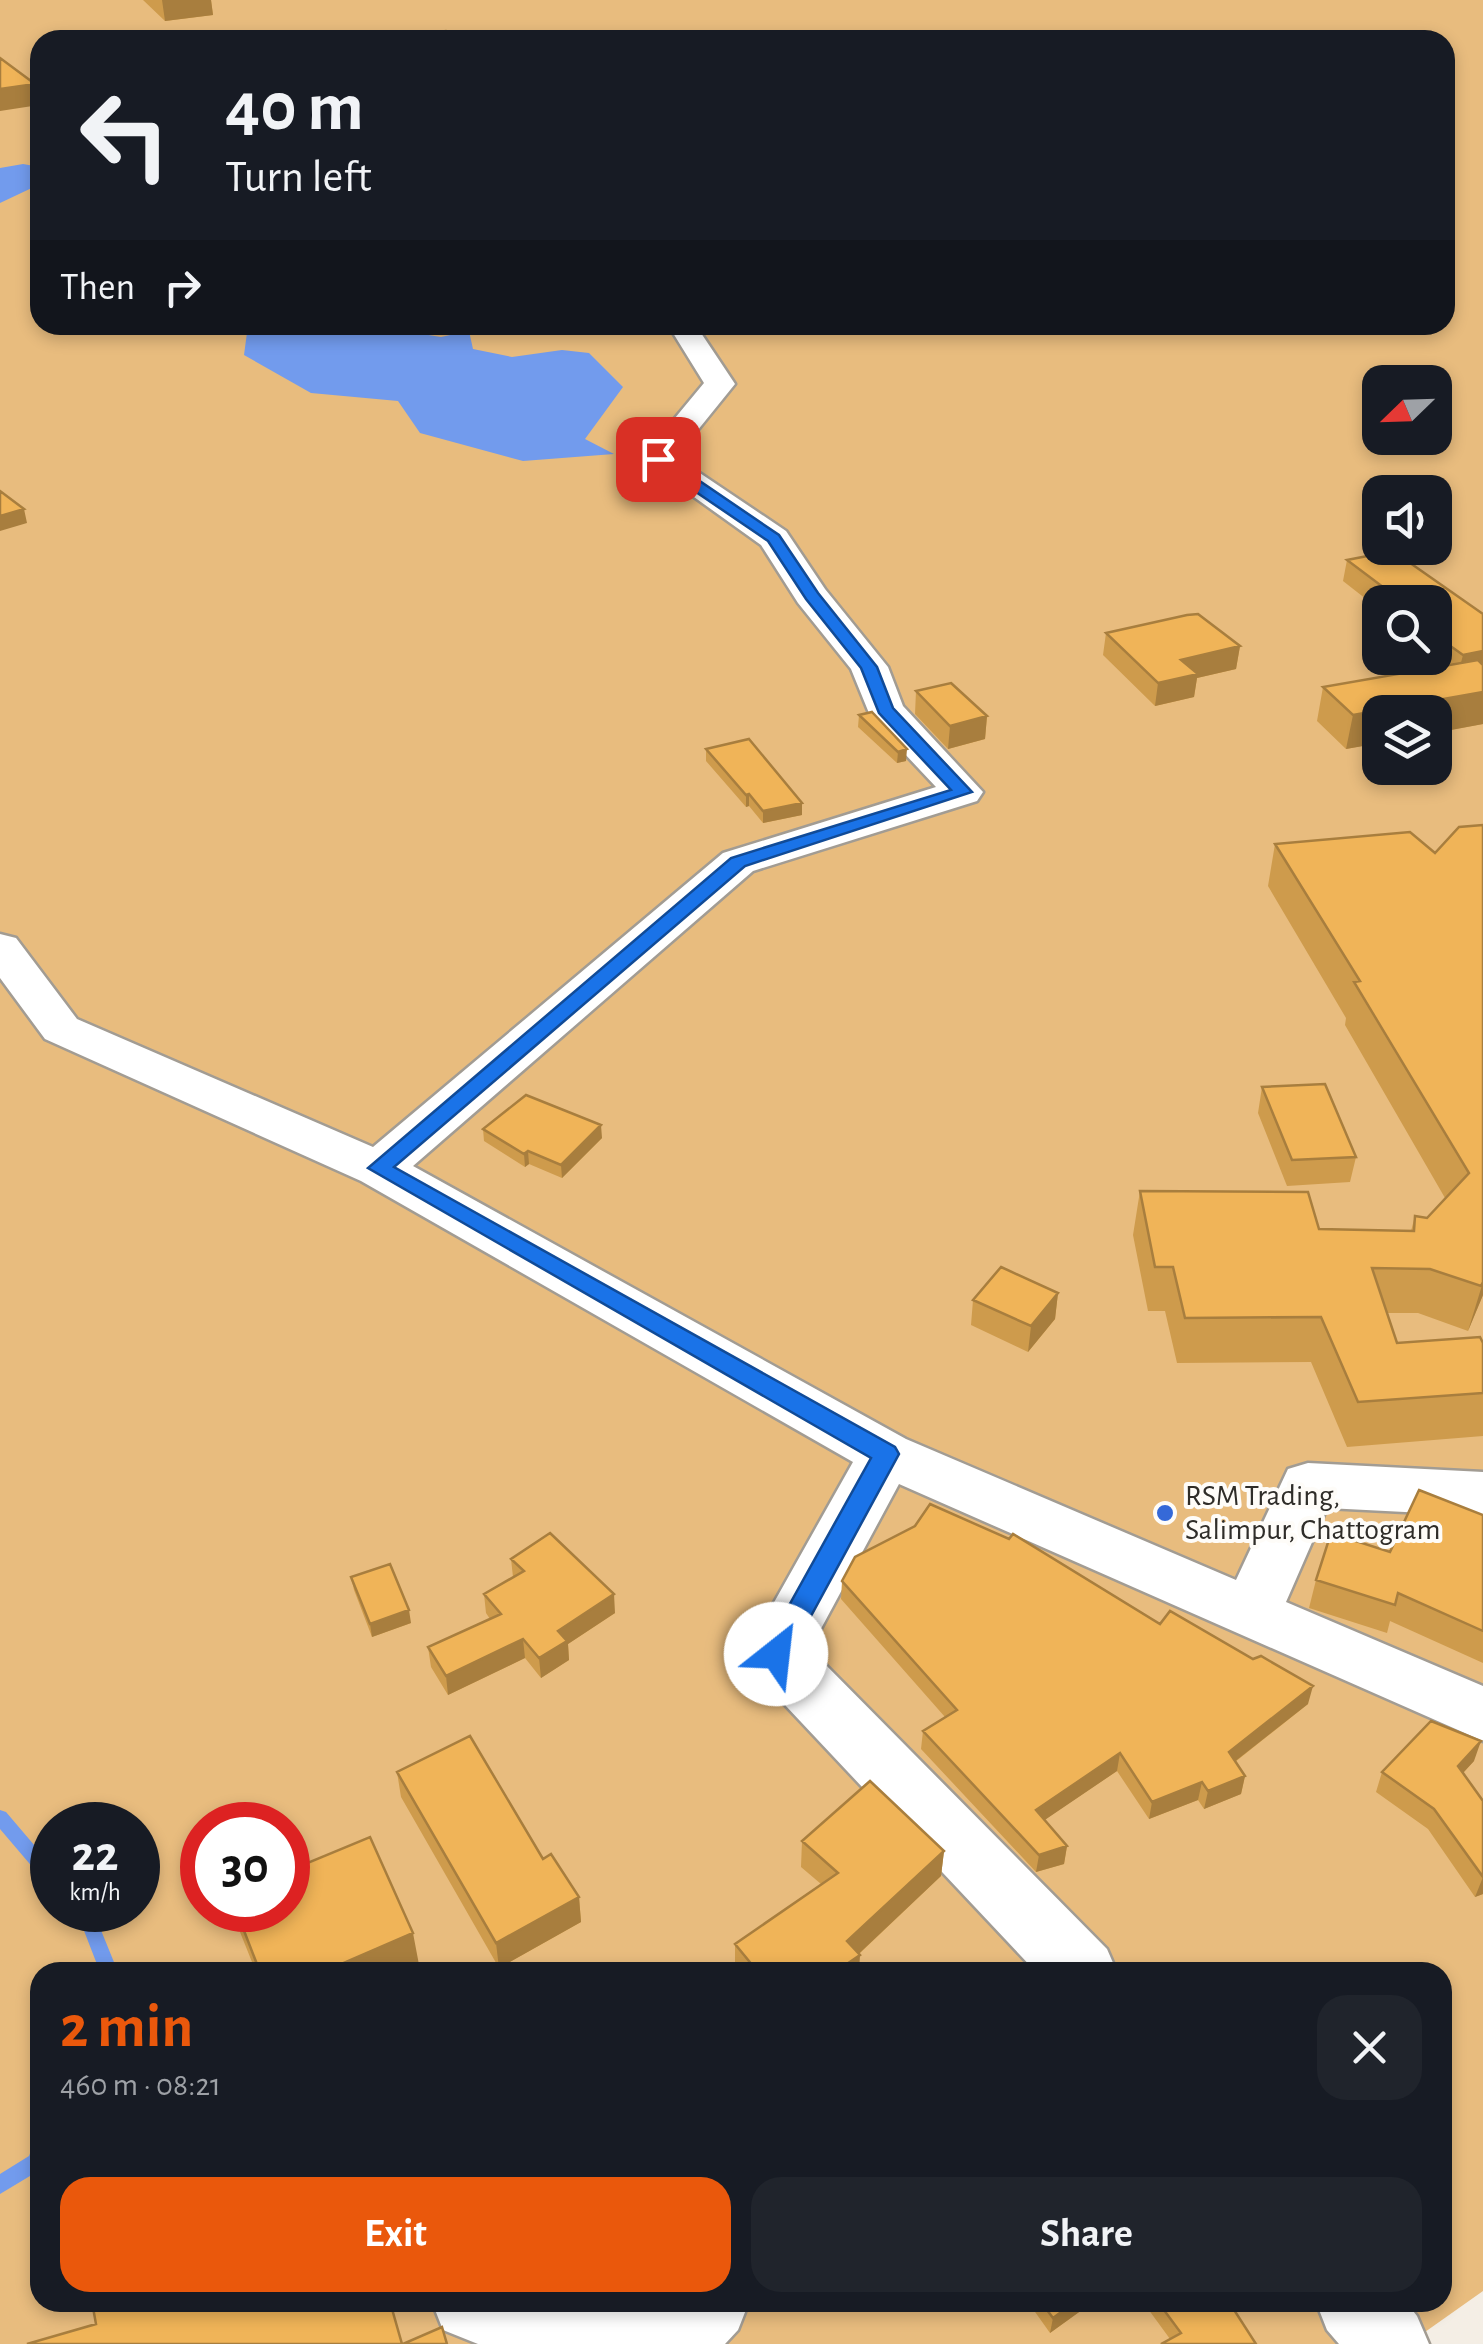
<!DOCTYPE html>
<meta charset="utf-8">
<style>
body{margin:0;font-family:"Alegreya Sans",sans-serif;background:#20242c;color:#f1f3f6;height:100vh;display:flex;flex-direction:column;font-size:38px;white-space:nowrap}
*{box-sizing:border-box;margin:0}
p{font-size:32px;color:#9ea1a6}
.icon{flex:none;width:55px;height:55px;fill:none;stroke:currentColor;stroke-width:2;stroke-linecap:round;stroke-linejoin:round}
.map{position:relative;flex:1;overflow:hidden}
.side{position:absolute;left:30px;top:1962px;width:1422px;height:350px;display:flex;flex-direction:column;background:#171b24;border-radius:30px;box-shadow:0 5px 15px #0003}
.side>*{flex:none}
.banner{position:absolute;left:30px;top:30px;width:1425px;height:305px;border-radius:30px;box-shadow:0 5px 15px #0003;background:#171b24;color:#f1f3f6;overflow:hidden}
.needle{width:65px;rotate:247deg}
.fabs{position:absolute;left:1362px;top:365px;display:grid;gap:20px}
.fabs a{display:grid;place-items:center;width:90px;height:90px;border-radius:20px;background:#171b24;box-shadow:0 5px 15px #0003;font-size:50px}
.speed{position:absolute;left:30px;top:1802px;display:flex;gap:20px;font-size:50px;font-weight:700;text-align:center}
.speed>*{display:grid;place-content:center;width:130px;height:130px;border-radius:50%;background:#171b24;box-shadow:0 5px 15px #0003;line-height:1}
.speed small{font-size:25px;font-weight:400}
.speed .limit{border:15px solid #d22;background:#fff;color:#111}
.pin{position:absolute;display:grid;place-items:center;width:85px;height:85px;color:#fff;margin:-42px;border-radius:20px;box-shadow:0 5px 15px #0006}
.me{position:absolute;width:110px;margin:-55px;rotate:29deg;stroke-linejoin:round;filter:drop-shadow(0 0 8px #0008)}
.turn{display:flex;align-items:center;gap:35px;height:210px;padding:0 30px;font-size:45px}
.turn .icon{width:130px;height:130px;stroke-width:2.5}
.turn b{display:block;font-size:70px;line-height:85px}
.then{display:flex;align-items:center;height:95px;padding:0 30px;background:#0003;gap:20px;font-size:38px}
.round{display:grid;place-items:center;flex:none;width:105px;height:105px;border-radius:30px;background:#20242c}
.head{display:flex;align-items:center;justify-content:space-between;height:170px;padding:0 30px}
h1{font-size:60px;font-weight:600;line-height:75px;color:#ea580c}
.action{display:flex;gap:20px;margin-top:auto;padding:20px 30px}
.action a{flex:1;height:115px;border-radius:30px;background:#ea580c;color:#fff;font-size:40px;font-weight:600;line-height:115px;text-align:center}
.action a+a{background:#20242c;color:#f1f3f6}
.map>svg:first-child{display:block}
.green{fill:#e8bc7e;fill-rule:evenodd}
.water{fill:#729bed}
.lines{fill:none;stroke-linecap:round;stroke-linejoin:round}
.stream{fill:#729bed;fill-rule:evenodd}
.street-casing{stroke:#a29c93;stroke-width:5}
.street{fill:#fff;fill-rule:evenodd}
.wall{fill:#ce9b4c}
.shaded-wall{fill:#a87e3e}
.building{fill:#f0b458;stroke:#a87e3e;stroke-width:2.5}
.route{fill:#1a73e8;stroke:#114b97;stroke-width:2.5}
.poi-dot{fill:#3569d8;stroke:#fefcf8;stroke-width:4}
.labels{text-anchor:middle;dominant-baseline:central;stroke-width:8;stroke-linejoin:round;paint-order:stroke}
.poi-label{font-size:30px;fill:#2f2d29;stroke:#fefcf8;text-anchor:start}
</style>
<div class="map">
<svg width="1483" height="2344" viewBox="0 0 1483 2344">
<rect width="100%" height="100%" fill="#f4eee5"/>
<path class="green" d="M0,0H1483V2291L1408,2344H0ZM40,40H1445V325H40ZM1380,382H1435V438H1380ZM1380,492H1435V548H1380ZM1380,602H1435V658H1380ZM1380,712H1435V768H1380ZM52,1825H138V1910H52ZM202,1825H288V1910H202ZM40,1972H1442V2302H40Z"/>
<path class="water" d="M23,164L40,167V177L33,181L36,186L0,203V168Z
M248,325H407L410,332L441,337L469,331L473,349L512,357L562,350L589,353L623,387L585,439L614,454L523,461L420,433L398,401L311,393L244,355Z"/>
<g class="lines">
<path class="stream" d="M0,1810L6,1812L52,1866V1885L46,1883L0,1829Z
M72,1910H92L94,1913L118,1972H100L81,1923Z
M40,2143V2170L0,2194V2174L29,2156L33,2146Z"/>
<defs>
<path id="street" d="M690,325L697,327L735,384L676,457L786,531L825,589L888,667L903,706L983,792L977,801L753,871L413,1166L906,1439L1236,1580L1288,1469L1308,1463L1483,1472V1516L1327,1508L1286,1602L1483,1686V1741L899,1484L810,1649L1107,1949L1117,1972H1036L754,1672L745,1654L853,1462L361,1181L45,1039L0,978V934L16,938L77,1019L373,1147L723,853L936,787L871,718L851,669L798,603L761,545L641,459L704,383L673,333L677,327Z
M432,2302H749L738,2330L725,2344H478L443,2330Z
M1316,2302H1406L1417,2316L1429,2344H1339L1327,2330Z"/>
</defs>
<use href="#street" class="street-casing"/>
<use href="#street" class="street"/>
</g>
<path class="wall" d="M143,0H211L213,15L165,21Z
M1347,560L1483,614V724L1346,749L1317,721L1323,687L1442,666L1431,658H1435V602H1380V610L1343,581Z
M1106,633L1240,646L1236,669L1197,678L1194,697L1155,706L1103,655Z
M916,691L987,716L985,739L948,749L915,714Z
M872,712L906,761L897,763L858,727L859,715Z
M706,749L802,815L763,823L749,806L746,807L706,761Z
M1483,825V1295L1468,1331L1418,1313H1387L1397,1343H1483V1436L1347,1447L1311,1362L1177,1363L1165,1311H1148L1133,1235L1140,1191L1319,1229L1411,1231L1415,1216L1427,1218L1445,1198L1345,1025L1346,1018L1268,886L1275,844L1435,853Z
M1262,1087L1356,1157L1350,1182L1287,1186L1258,1113Z
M483,1129L602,1138L562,1178L529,1164L525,1167L484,1141Z
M1058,1293L1055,1319L1028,1352L971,1325L973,1300Z
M1483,1515V1663L1390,1621L1387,1633L1309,1608L1316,1580Z
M511,1559L615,1613L568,1644L569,1660L541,1678L525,1658L448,1695L431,1667L428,1647L490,1619L486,1613L484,1594L513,1577Z
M351,1577L411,1623L372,1637L354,1590Z
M842,1581L1160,1624L1308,1704L1235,1762L1245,1776L1241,1794L1204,1809L1198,1800L1149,1819L1117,1771L1044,1820L1067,1846L1064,1864L1036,1872L921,1749L923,1731L945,1717L841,1599Z
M1474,1761L1463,1773L1483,1801V1894L1475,1897L1428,1829L1376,1792L1382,1772Z
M397,1772L579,1897L581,1922L499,1968L401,1797Z
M802,1841L944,1851L941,1876L859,1954V1972H737L735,1969V1944L821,1884L801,1867Z
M235,1910H288L420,1970L413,1972H256L240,1932Z
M1028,2302H1093L1050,2333Z
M1143,2302H1229L1170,2339Z"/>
<path class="shaded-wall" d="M162,0H211L213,15L165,21Z
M35,84L39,105L0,111V89Z
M24,509L27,523L0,531V516Z
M1240,646L1236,669L1197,678L1194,697L1155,706L1158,683L1181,660Z
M1483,651V672L1457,678L1463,655Z
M1483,692V724L1435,733V712H1380V743L1346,749L1353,715Z
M987,716L985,739L948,749L950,726Z
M907,749L906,761L897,763L898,752Z
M749,794V806L746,807V795Z
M802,803V815L763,823V811Z
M601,1125L602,1138L562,1178L561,1165Z
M528,1151L529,1164L525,1167L524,1154Z
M1483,1282V1295L1468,1331Z
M1058,1293L1055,1319L1028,1352L1031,1326Z
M614,1594L615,1613L568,1644L569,1660L541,1678L539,1658L558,1631Z
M409,1610L411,1623L372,1637L370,1624Z
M523,1639L525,1658L448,1695L446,1676Z
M1313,1686L1308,1704L1224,1770L1229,1752Z
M1481,1741L1474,1761L1451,1786L1458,1766Z
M1120,1753L1117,1771L1033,1828L1036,1810Z
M1245,1776L1241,1794L1204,1809L1208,1791Z
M1202,1782L1198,1800L1149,1819L1152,1802Z
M1067,1846L1064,1864L1036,1872L1039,1855Z
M944,1851L941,1876L849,1963L860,1955L859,1972H835L847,1941Z
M1483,1877V1894L1475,1897Z
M579,1897L581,1922L499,1968L496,1943Z
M413,1933L420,1970L413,1972H323Z
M1075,2302H1093L1050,2333L1053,2318Z"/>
<path class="building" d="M446,31L458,40H406L401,36Z
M0,58L35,84L0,89Z
M0,491L24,509L0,516Z
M1393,551L1483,614V651L1463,655L1435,635V602H1392L1386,598L1395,596L1347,560Z
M1198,614L1240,646L1181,660L1198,674L1158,683L1106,633L1187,615Z
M1478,660L1483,665V692L1353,715L1323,687Z
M951,683L987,716L950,726L916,691Z
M872,712L907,749L898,752L859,715Z
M749,739L802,803L763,811L749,794L746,795L706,749Z
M1483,825V1282L1481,1286L1430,1269L1372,1268L1397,1343L1480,1337L1483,1343V1393L1358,1402L1321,1317L1185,1318L1173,1267H1155L1140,1191L1308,1192L1319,1229L1414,1231L1415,1216L1427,1218L1469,1173L1354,982L1360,981L1275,844L1410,832L1435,853L1459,827Z
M1325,1084L1356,1157L1292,1160L1262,1087Z
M526,1095L601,1125L561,1165L528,1151L524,1154L483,1129Z
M1001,1267L1058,1293L1031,1326L973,1300Z
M1419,1490L1483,1515V1631L1398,1593L1395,1605L1316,1580L1331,1533L1390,1552Z
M930,1504L1009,1539L1013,1534L1160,1624L1170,1611L1253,1659L1261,1656L1313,1686L1229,1752L1245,1776L1208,1791L1202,1782L1152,1802L1120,1753L1036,1810L1067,1846L1039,1855L923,1731L957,1710L842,1581L855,1557L915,1526Z
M550,1533L614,1594L558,1631L567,1641L539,1658L523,1639L446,1676L428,1647L501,1614L484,1594L524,1571L511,1559Z
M390,1564L409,1610L370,1624L351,1577Z
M1431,1721L1481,1741L1458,1766L1483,1801V1877L1434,1809L1382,1772Z
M470,1736L543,1859L551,1854L579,1897L496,1943L397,1772Z
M870,1781L944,1851L847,1941L860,1955L835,1972H758L735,1944L838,1873L802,1841Z
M370,1837L413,1933L323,1972H260L236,1910H288V1871Z
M92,2302H390L402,2344H27L96,2324Z
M1041,2302H1075L1053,2318Z
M1158,2302H1229L1256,2344H1161L1181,2333Z
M442,2327L447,2344H403Z"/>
<path class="route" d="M652,456H663L779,535L818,593L877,667L893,708L972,792L745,866L394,1167L895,1447L899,1454L786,1662L776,1665L766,1662L762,1654L871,1458L368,1168L731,858L951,790L879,713L861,668L806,599L768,541L652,462Z"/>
<circle class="poi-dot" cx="1165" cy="1513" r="10"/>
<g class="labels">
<g class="poi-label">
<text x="1185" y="1496">RSM Trading,<tspan x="1185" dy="34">Salimpur, Chattogram</tspan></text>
</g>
</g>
</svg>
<div class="fabs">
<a><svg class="needle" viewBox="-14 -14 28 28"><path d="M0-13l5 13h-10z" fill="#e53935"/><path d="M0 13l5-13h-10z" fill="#9ea1a6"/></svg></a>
<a><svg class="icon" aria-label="sound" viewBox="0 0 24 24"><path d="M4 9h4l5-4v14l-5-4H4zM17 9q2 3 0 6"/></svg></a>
<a><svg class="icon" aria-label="search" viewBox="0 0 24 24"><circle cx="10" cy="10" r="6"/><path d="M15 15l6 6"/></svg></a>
<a><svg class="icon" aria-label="layers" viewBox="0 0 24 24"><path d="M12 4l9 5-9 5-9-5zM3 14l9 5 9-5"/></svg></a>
</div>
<div class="speed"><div>22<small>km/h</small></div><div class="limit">30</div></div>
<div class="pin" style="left:658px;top:459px;background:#d93025"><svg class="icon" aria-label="arrive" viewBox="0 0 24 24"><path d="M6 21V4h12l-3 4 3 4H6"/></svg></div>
<svg class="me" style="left:776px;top:1654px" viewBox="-20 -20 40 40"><circle r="19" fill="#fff"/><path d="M0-13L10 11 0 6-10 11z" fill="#1a73e8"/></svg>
<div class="banner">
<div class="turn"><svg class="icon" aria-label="left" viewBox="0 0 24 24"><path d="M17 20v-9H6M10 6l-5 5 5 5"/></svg><div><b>40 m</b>Turn left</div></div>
<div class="then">Then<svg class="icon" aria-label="right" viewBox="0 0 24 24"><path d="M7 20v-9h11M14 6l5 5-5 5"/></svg></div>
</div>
<section class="side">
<div class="head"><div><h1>2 min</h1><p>460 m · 08:21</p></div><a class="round"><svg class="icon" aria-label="close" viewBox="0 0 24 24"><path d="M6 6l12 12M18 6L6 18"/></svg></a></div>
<div class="action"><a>Exit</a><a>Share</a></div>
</section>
</div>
